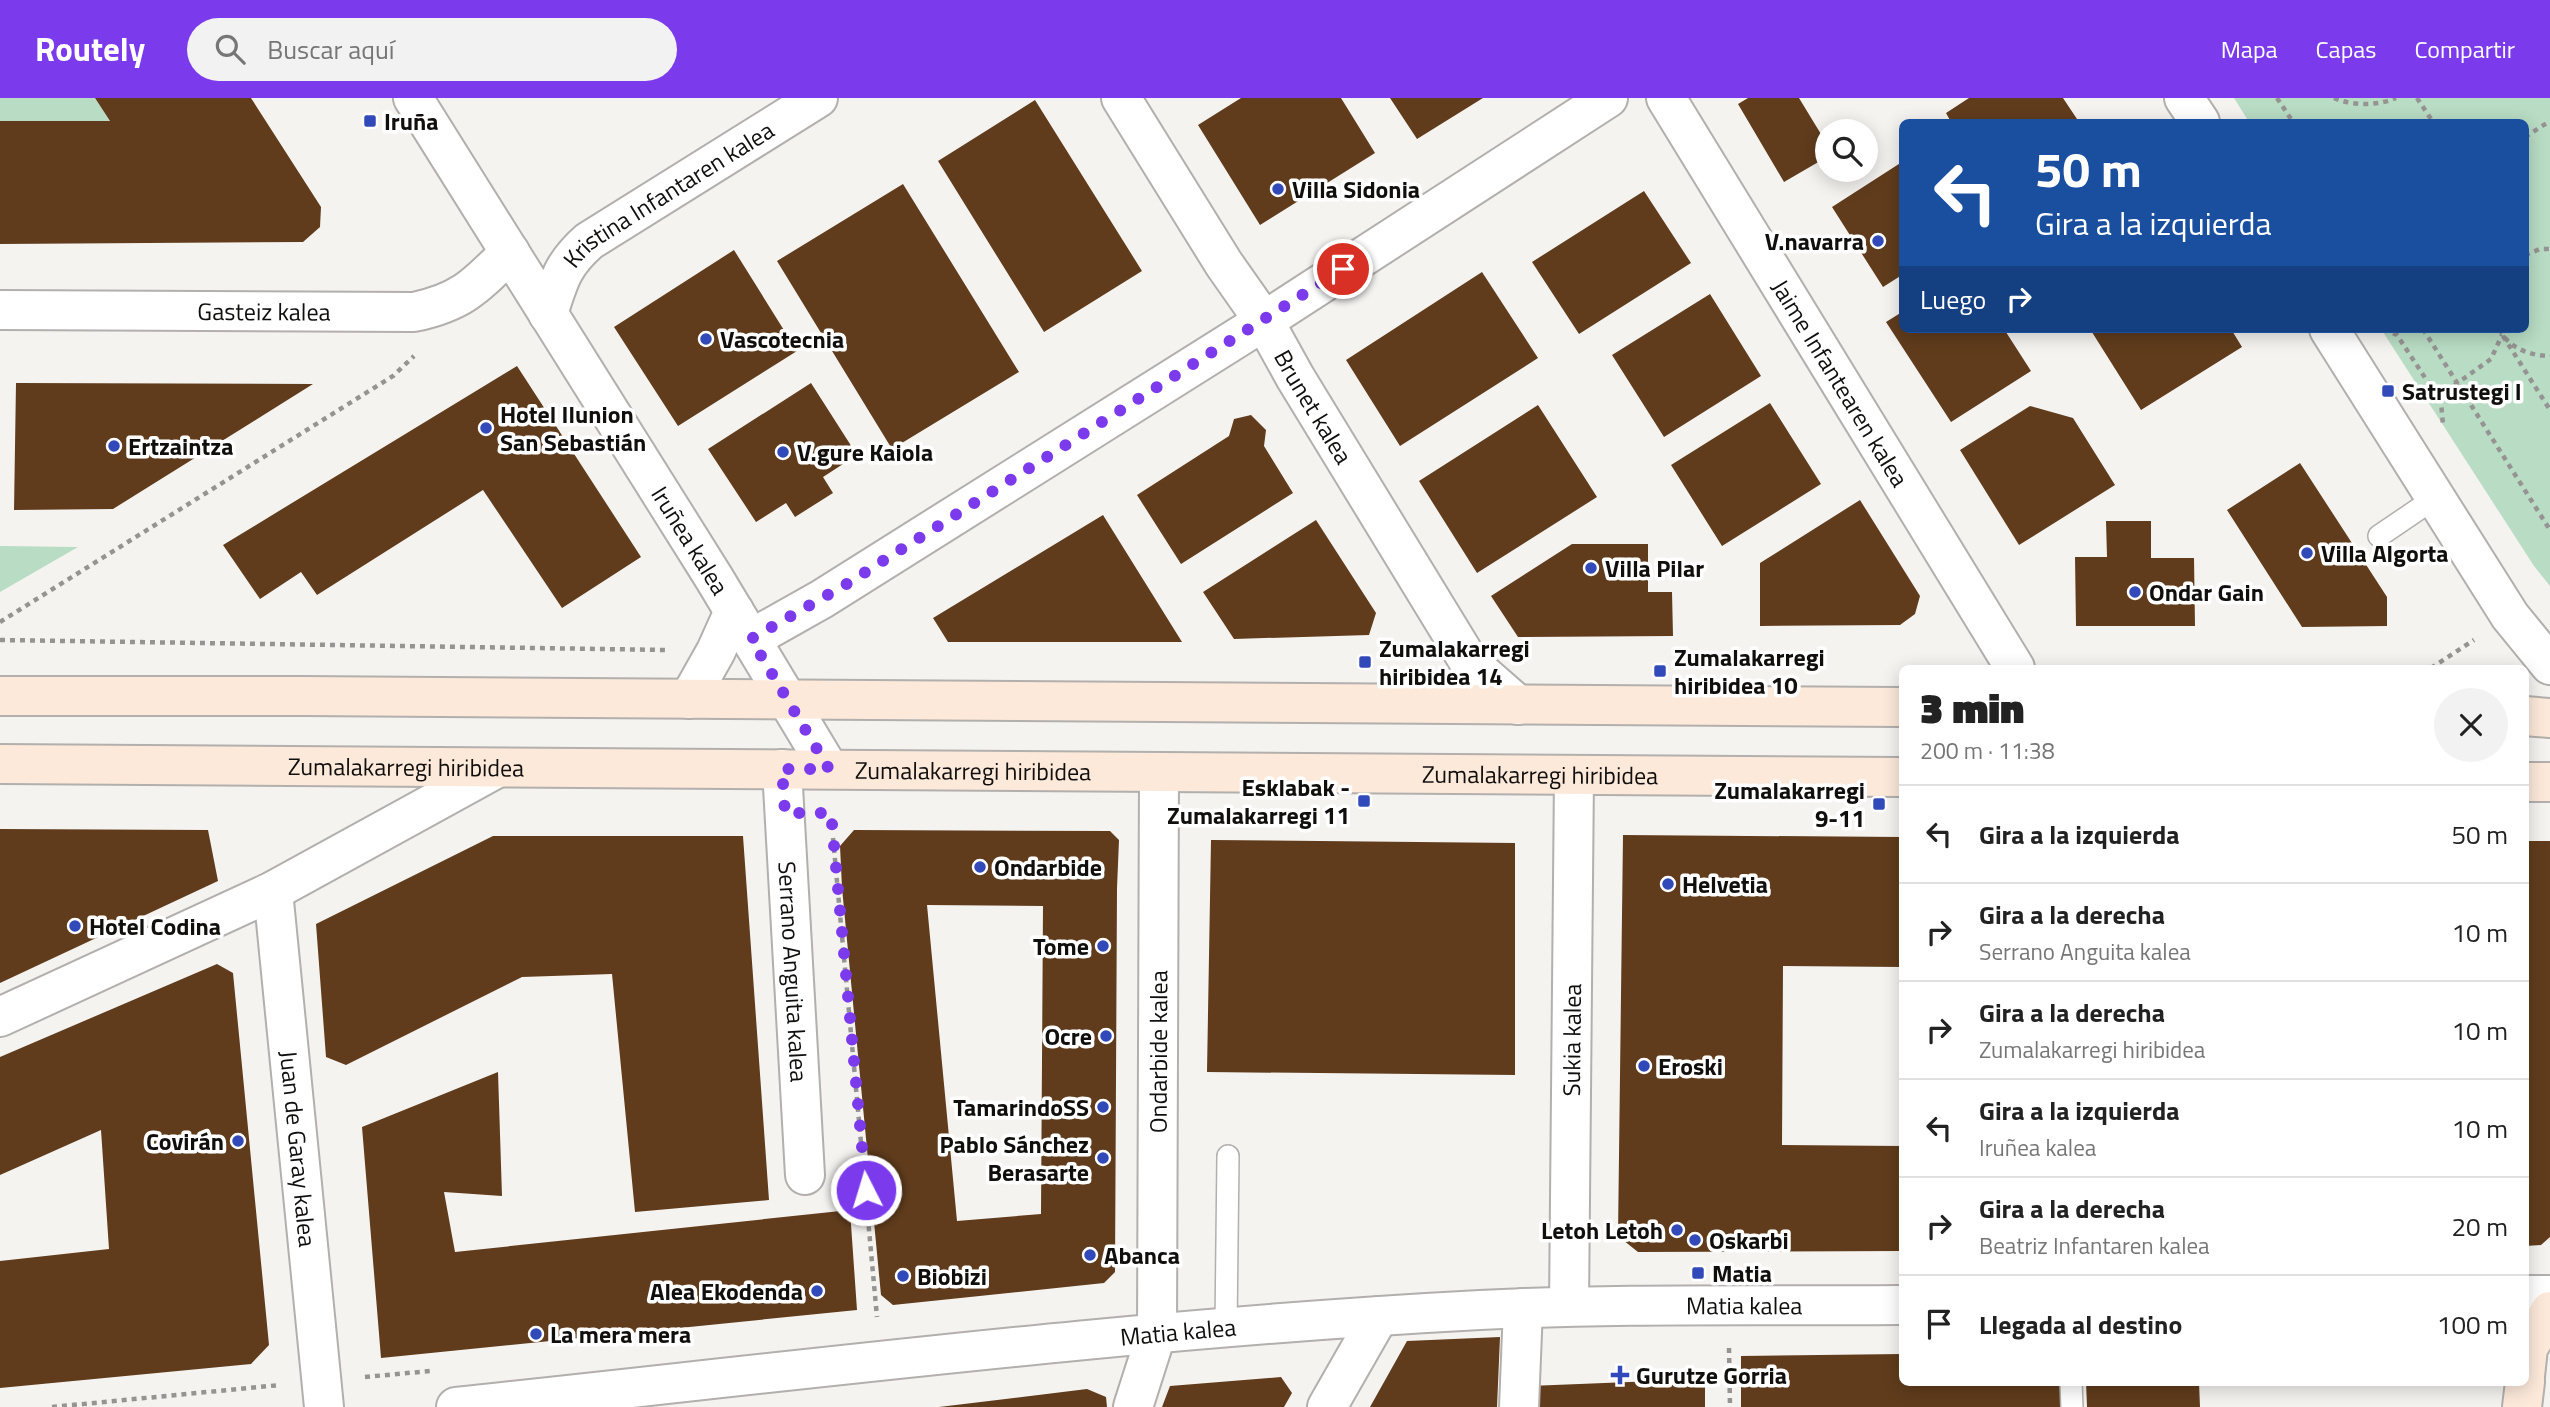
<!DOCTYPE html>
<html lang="es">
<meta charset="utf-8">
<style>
body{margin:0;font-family:"Titillium Web",sans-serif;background:#f2f2f2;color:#222;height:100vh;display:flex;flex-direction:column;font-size:26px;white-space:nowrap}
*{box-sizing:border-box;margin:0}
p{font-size:23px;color:#767676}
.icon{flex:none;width:38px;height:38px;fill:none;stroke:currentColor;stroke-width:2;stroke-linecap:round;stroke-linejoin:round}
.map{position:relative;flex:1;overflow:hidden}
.panel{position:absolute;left:1899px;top:567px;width:630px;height:721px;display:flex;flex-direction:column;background:#fff;border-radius:10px;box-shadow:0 4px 18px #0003}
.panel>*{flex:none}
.top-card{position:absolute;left:1899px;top:21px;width:630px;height:214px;border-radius:10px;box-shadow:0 4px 18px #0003;background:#1a4fa0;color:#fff;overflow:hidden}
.fabs{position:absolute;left:1815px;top:21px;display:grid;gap:14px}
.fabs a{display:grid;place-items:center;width:63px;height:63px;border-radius:50%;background:#fff;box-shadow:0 4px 18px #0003;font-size:35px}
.pin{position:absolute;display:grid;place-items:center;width:60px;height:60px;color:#fff;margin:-30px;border:4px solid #fff;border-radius:50%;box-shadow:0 2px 7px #0007}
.me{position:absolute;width:77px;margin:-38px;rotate:355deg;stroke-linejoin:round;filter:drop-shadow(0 0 5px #0008)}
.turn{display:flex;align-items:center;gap:24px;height:147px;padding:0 21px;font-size:32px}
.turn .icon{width:91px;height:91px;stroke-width:2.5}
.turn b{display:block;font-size:49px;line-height:60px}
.then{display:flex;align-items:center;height:66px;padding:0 21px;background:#0003;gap:14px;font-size:26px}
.round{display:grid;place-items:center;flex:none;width:74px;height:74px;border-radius:37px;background:#f2f2f2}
.overview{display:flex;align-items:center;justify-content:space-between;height:119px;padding:0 21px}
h1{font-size:42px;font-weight:800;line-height:52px}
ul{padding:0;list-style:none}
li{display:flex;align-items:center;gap:21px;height:98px;padding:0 21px;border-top:2px solid #e0e0e0}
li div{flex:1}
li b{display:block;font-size:26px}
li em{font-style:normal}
header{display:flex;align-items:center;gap:42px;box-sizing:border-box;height:98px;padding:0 35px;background:#7c3aed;color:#fff}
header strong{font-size:33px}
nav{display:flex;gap:38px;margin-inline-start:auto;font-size:24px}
.search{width:490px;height:63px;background:#f2f2f2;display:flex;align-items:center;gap:18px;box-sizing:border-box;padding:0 24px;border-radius:38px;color:#767676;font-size:26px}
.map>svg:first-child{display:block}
.green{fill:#b8dcc4}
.building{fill:#603c1c;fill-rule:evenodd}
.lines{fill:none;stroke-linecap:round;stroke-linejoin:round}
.service-casing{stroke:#b2afad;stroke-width:24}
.minor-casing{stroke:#b2afad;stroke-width:42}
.tertiary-casing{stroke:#b2afad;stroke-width:42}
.secondary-casing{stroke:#b2afad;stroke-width:42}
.path{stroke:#969492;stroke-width:4.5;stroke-dasharray:5 5;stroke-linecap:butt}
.service{stroke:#fff;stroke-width:21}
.minor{stroke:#fff;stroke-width:38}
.tertiary{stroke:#fff;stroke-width:38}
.secondary{stroke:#fce9da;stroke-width:38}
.route{stroke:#7c3aed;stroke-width:12;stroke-dasharray:0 21.6}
.poi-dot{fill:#3249ba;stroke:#fff;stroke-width:2.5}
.labels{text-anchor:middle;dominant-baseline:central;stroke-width:7;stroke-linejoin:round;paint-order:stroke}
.poi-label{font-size:24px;font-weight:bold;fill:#100f0e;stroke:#fff;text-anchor:start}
.street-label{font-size:24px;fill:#100f0e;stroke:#fff}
</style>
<header>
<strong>Routely</strong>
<div class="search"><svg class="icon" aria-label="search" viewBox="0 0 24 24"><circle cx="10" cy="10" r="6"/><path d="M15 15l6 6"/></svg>Buscar aquí</div>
<nav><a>Mapa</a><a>Capas</a><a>Compartir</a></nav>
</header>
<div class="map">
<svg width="2550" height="1309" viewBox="0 0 2550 1309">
<rect width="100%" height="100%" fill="#f5f3f0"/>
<path class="green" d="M0,0H95L110,23H0Z
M2234,0H2550V488L2534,468L2381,231H2525V24H2249Z
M0,448L78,449L0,494Z"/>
<path class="building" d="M95,0H251L321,109L320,129L303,144L0,146V23H110Z
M1241,0H1341L1375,55L1260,127L1198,27Z
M1390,0H1483L1417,41Z
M1748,0H1799L1827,46V59L1784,84L1738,6Z
M1969,0H2063L2079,24H1951L1946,15Z
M1035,2L1142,173L1044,234L938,63Z
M1902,64V177L1883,189L1832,109Z
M903,86L1019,274L892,351L777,163Z
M1644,93L1691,165L1579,236L1532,164Z
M734,152L797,253L678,328L614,229Z
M1482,174L1538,260L1400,348L1346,262Z
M1710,196L1761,278L1664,339L1612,257Z
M1902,214V231H2004L2031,273L1951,324L1886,224Z
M2090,231H2231L2242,249L2141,312Z
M517,268L641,459L562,510L483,392L317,497L301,474L260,501L223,447Z
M16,285L313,286L113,411L14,412Z
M811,285L857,357L823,379L833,395L795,419L786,405L756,424L708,351Z
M1770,305L1821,386L1722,448L1671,367Z
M1538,307L1597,399L1477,475L1419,383Z
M2030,308L2073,320L2115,387L2019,447L1960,352Z
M1251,317L1266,332L1264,348L1293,395L1181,466L1137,397L1229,338L1234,321Z
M2300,365L2387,499V528L2302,529L2227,412Z
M1860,402L1920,498L1915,516L1900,527L1760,528V465Z
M1103,417L1182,544H948L933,520Z
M1316,422L1376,515L1369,537L1234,541L1203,494Z
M2106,423H2151V460H2194L2195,528H2076L2075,459H2107Z
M1572,446H1648V494H1672L1673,538L1518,539L1491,498Z
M0,731L208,732L218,783L0,885Z
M854,732L1110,733L1119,742L1117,790L1115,1174L1104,1185L893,1207L881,1197L842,790L840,748ZM927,807L1043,808L1041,1116L957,1123Z
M1623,737L1902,739V869L1783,868L1782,1047L1902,1048V1153L1638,1154L1618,1138Z
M493,738H743L769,1102L635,1114L612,876L522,879L346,967L326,959L316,826Z
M1211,742L1515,745V977L1207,974Z
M2525,743H2550V1139L2541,1147L2525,1148Z
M217,866L233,875L269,1247L251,1266L0,1290V1163L109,1151L101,1032L0,1077V959Z
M498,974L502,1098L444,1094L455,1154L850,1112L857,1212L381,1260L362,1029Z
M1500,1239L1497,1309H1370L1407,1243Z
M1902,1256V1284H2063L2064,1309H1741V1258Z
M1281,1279L1292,1295L1284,1309H1162L1170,1288Z
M1705,1281V1309H1529V1288Z
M2086,1284H2199L2200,1309H2087Z
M1087,1291L1106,1299L1107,1309H939Z"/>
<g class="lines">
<defs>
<path id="service" d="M2379,438L2435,400
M1226,1229L1228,1058
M2071,1284L2072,1309"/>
<g id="minor">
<path id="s1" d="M1121,0L1224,166L1264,223L1295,279L1469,564L1518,607"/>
<path id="s2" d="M1666,0L2015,570"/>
<path id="s3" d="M0,212L414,214C462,204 476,188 510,154"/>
<path id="s4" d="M548,216C559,182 562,167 589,143L818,0"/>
<path d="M751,541L822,501L1264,223L1608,0"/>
<path id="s5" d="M782,671L805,1077"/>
<path id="s6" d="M273,793L324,1309"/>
<path d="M0,919L273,793L497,670"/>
<path d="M2525,1197H2550"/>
<path id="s7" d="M1569,1208L1574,677"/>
<path id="s8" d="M456,1309C797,1273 1137,1230 1480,1212C1620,1205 1761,1208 1902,1207"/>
<path id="s9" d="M1133,1309L1157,1234L1159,674"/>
<path d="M1327,1309L1379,1218"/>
<path d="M1519,1309L1523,1210"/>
</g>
<g id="tertiary">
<path id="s10" d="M413,0L714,480L829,671"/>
<path d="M2184,0L2200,24"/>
<path d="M2329,231L2510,518L2550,567"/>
<path d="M689,601L716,553L734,513"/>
</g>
<g id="secondary">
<path d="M0,598H303L1902,609"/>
<path d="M2525,618L2550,620"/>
<path id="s11" d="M0,666L1902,679"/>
<path d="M2525,684H2550"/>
<path d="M2525,1278L2528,1250L2550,1213"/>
<path d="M2522,1309L2525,1284"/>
</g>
</defs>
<use href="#service" class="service-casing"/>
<use href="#minor" class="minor-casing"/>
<use href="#tertiary" class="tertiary-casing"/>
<use href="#secondary" class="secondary-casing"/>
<path class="path" d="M2277,0L2293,24
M2334,0C2353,8 2377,8 2396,0
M2417,0L2433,24
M2525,39L2550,23
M2525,157L2540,151H2550
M2384,231L2397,237L2441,304L2443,327
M2423,231L2550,432
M2500,231C2507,250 2532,258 2550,258
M2503,238L2550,312
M2438,299L2491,261L2502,237
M0,524L393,278L414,258
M0,542L668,552
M1922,570H1943
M2431,570L2474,542
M833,740L877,1219
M1729,1250L1730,1309
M365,1279L430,1273
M52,1309L280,1287"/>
<use href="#service" class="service"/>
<use href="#minor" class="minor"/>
<use href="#tertiary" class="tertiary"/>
<use href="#secondary" class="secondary"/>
</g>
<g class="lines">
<path class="route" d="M866,1092L831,715H785L782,671H829L751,541L845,487L1343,171"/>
</g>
<g class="poi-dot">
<rect x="363" y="16" width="14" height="14" rx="3.5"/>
<circle cx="1278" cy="91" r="7"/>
<circle cx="1878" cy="143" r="7"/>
<circle cx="706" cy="241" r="7"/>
<rect x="2381" y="286" width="14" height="14" rx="3.5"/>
<circle cx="486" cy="330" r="7"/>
<circle cx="114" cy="348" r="7"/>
<circle cx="783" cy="354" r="7"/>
<circle cx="2307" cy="455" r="7"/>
<circle cx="1591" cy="470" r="7"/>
<circle cx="2135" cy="494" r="7"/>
<rect x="1358" y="557" width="14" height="14" rx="3.5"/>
<rect x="1653" y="566" width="14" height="14" rx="3.5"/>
<rect x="1357" y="696" width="14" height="14" rx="3.5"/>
<rect x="1872" y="699" width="14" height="14" rx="3.5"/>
<circle cx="980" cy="769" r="7"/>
<circle cx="1668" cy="786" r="7"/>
<circle cx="75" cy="828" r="7"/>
<circle cx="1103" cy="848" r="7"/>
<circle cx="1106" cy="938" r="7"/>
<circle cx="1644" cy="968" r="7"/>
<circle cx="1103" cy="1009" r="7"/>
<circle cx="238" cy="1043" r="7"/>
<circle cx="1103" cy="1060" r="7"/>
<circle cx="1677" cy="1132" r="7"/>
<circle cx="1695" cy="1142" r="7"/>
<circle cx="1090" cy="1157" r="7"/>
<rect x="1691" y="1168" width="14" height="14" rx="3.5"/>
<circle cx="903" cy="1178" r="7"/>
<circle cx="817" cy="1193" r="7"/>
<circle cx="536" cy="1236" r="7"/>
<path d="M1616.5 1266.5h7v7h7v7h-7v7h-7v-7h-7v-7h7z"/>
</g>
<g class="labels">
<g class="poi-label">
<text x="384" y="23">Iruña</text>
<text x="1292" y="91">Villa Sidonia</text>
<text x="1864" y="143" text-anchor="end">V.navarra</text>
<text x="720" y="241">Vascotecnia</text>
<text x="2402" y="293">Satrustegi I</text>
<text x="500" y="316">Hotel Ilunion<tspan x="500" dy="28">San Sebastián</tspan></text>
<text x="128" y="348">Ertzaintza</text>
<text x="797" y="354">V.gure Kaiola</text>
<text x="2321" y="455">Villa Algorta</text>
<text x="1605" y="470">Villa Pilar</text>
<text x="2149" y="494">Ondar Gain</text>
<text x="1379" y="550">Zumalakarregi<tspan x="1379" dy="28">hiribidea 14</tspan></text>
<text x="1674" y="559">Zumalakarregi<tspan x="1674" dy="28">hiribidea 10</tspan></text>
<text x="1350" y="689" text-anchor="end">Esklabak -<tspan x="1350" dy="28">Zumalakarregi 11</tspan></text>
<text x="1865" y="692" text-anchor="end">Zumalakarregi<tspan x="1865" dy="28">9-11</tspan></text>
<text x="994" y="769">Ondarbide</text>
<text x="1682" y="786">Helvetia</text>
<text x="89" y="828">Hotel Codina</text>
<text x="1089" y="848" text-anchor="end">Tome</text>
<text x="1092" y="938" text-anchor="end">Ocre</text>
<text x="1658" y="968">Eroski</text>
<text x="1089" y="1009" text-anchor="end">TamarindoSS</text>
<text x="224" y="1043" text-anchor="end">Covirán</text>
<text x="1089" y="1046" text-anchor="end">Pablo Sánchez<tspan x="1089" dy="28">Berasarte</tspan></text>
<text x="1663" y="1132" text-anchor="end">Letoh Letoh</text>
<text x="1709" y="1142">Oskarbi</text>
<text x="1104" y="1157">Abanca</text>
<text x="1712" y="1175">Matia</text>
<text x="917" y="1178">Biobizi</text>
<text x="803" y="1193" text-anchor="end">Alea Ekodenda</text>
<text x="550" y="1236">La mera mera</text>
<text x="1636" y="1277">Gurutze Gorria</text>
</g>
<g class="street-label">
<text stroke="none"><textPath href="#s4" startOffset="177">Kristina Infantaren kalea</textPath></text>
<text stroke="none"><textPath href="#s3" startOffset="264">Gasteiz kalea</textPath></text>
<text stroke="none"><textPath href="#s2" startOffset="334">Jaime Infantearen kalea</textPath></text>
<text stroke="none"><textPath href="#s1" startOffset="364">Brunet kalea</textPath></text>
<text stroke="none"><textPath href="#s10" startOffset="522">Iruñea kalea</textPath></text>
<text stroke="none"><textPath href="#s11" startOffset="406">Zumalakarregi hiribidea</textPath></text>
<text stroke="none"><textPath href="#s11" startOffset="973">Zumalakarregi hiribidea</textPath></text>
<text stroke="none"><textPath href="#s11" startOffset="1540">Zumalakarregi hiribidea</textPath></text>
<text stroke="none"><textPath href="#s5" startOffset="203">Serrano Anguita kalea</textPath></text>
<text stroke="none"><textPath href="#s7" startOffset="266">Sukia kalea</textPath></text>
<text stroke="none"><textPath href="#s9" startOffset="359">Ondarbide kalea</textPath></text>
<text stroke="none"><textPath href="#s6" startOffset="259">Juan de Garay kalea</textPath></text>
<text stroke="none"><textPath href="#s8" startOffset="1293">Matia kalea</textPath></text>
<text stroke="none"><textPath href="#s8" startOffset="726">Matia kalea</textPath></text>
</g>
</g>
</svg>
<div class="fabs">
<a><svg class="icon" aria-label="search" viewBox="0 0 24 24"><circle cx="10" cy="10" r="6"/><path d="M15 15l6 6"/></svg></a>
</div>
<div class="pin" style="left:1343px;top:171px;background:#d93025"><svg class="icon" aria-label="arrive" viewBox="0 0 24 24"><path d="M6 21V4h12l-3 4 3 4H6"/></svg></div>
<svg class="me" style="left:866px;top:1092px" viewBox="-20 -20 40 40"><circle r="17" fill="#7c3aed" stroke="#fff" stroke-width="3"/><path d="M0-11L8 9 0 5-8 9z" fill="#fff"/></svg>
<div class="top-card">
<div class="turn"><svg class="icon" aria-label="left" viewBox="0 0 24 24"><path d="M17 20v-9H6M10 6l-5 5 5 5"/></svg><div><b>50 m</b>Gira a la izquierda</div></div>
<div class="then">Luego<svg class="icon" aria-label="right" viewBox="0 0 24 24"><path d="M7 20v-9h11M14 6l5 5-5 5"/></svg></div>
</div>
<section class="panel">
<div class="overview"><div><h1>3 min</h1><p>200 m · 11:38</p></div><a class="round"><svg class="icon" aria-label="close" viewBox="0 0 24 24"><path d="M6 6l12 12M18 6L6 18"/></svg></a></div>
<ul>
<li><svg class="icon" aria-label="left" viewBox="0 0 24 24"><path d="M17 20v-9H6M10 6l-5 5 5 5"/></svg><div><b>Gira a la izquierda</b></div><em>50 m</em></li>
<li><svg class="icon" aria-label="right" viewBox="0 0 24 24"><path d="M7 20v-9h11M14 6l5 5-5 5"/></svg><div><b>Gira a la derecha</b><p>Serrano Anguita kalea</p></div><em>10 m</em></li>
<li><svg class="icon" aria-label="right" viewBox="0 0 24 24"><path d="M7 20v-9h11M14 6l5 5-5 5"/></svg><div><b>Gira a la derecha</b><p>Zumalakarregi hiribidea</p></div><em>10 m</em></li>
<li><svg class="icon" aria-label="left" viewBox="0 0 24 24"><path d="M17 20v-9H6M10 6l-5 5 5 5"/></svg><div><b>Gira a la izquierda</b><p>Iruñea kalea</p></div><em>10 m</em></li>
<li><svg class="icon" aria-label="right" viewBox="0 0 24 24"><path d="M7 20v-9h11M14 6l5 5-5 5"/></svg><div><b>Gira a la derecha</b><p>Beatriz Infantaren kalea</p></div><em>20 m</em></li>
<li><svg class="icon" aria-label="arrive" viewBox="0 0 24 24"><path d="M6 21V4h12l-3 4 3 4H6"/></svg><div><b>Llegada al destino</b></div><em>100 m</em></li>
</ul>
</section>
</div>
